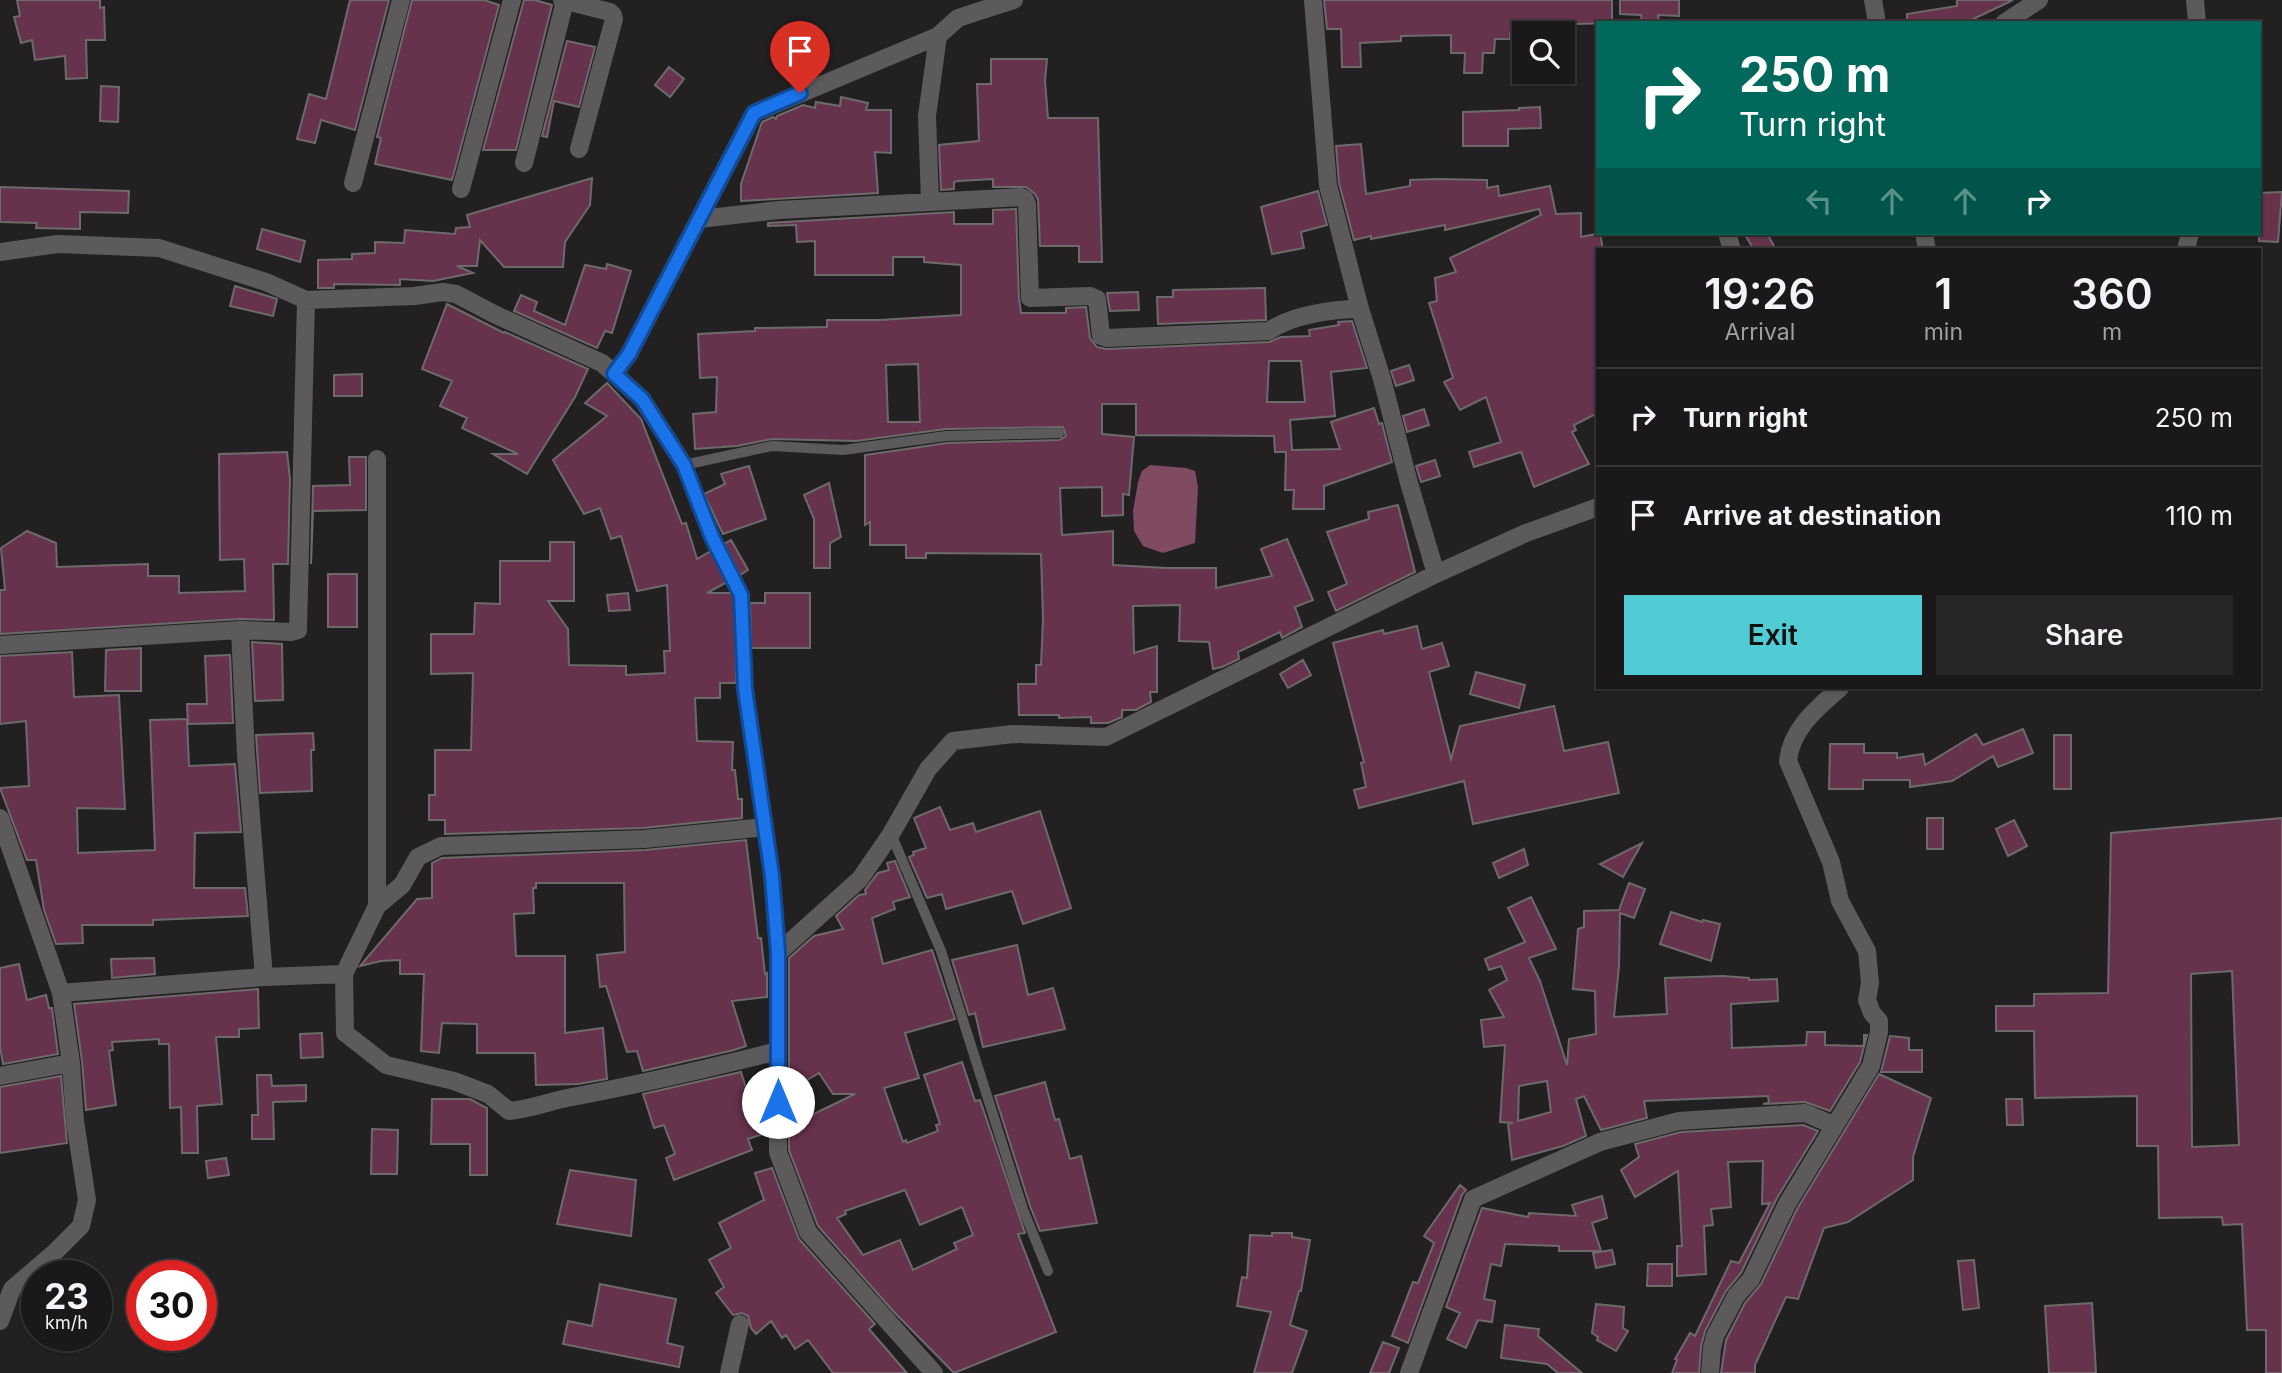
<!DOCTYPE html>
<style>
body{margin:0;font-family:Inter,sans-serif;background:#272526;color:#f1f3f6;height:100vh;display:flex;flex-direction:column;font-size:26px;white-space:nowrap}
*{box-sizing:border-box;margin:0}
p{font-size:23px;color:#9fa0a2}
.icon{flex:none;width:38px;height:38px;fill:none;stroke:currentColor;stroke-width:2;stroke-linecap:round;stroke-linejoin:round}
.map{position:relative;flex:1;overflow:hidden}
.drawer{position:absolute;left:1596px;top:248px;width:665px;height:441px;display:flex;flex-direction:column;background:#1a1819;border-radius:0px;box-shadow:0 2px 5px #0004,0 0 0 2px #383738}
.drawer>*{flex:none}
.guide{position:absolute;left:1596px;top:21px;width:665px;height:214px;border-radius:0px;box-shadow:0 2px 5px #0004,0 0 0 2px #383738;background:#00695c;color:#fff;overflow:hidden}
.controls{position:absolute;left:1512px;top:21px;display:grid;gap:14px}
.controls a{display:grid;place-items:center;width:63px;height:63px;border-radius:0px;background:#1a1819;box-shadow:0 2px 5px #0004,0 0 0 2px #383738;font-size:35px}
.speed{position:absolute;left:21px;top:1260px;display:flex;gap:14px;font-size:35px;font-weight:700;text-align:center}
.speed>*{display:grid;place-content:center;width:91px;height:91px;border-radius:50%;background:#1a1819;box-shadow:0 2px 5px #0004,0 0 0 2px #383738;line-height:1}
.speed small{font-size:18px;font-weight:400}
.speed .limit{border:10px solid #d22;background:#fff;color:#111}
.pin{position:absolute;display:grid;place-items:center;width:60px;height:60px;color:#fff;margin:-72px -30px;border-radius:50% 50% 50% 0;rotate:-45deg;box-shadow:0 0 7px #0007}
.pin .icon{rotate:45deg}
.me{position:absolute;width:77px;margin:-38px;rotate:0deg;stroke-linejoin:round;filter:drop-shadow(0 0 5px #0008)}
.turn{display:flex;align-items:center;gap:24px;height:147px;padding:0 28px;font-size:32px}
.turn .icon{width:91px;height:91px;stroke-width:2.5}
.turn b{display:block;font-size:49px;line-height:60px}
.lanes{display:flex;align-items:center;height:66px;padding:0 28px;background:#0003;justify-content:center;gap:35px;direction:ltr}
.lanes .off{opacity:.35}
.eta{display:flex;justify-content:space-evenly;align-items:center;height:119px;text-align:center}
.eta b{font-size:42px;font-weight:600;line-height:49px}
.button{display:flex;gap:14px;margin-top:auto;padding:14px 28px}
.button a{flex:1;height:80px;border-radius:0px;background:#51ccd4;color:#111;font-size:28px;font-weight:600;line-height:80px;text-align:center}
.button a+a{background:#272526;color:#f1f3f6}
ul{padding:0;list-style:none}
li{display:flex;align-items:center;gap:21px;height:98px;padding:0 28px;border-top:2px solid #383738}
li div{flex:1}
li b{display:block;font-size:26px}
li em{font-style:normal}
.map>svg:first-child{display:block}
.water{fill:#804a63}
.building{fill:#67334c;stroke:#6d6a6b;stroke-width:2;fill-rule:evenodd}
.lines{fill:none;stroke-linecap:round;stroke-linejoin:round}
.service{stroke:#5c5a5b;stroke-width:10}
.minor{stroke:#5c5a5b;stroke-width:18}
.route-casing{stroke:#114b97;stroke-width:18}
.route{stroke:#1a73e8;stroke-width:12}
</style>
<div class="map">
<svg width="2282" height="1373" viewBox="0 0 2282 1373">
<rect width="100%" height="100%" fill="#232021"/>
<path class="water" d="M1150,465L1186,468L1195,471L1198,487L1195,543L1163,553L1143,546L1134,531L1133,511L1138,482L1142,471Z"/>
<path class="building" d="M17,0H100V8L104,7L105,40H86L87,78L66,79L65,56L35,60L32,40L21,43L14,17L20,16Z
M350,0H389L355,130L321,120L315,143L297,139L309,94L326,99Z
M412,0H484L499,5L452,180L375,164L381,138L377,137Z
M524,0H535L552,5L516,150H483Z
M1324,0H1612V23L1575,24L1574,33H1510V39H1495L1494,53H1483L1482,73H1464L1465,53H1451V35L1401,36V41L1360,43L1361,67H1342L1341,29H1327Z
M1620,0H1679V16L1658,15L1659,23H1642L1641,15L1620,14Z
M1957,0H2013L1965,23H1907V14L1957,6Z
M567,41L595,47L579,107L554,101L547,137L542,136Z
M991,59H1047L1045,81L1048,118H1098L1102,262H1079V246H1040L1038,200L1035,194L1026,187H993V179L958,181L954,182V189L941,190L939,145L979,141L977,84H991Z
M669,67L684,79L670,97L655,85Z
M101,86L119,87L118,122L100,121Z
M841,97L868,103L866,110H891V153L875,152L878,193L741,201V184L762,122L773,117L776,119L777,116L803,105L815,108L816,102L840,106Z
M1540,107L1541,128L1508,129V146H1463V112L1519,110V108Z
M1361,144L1366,194L1410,186V180L1437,179L1487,180V188L1498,186L1499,196L1550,186L1556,214L1581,213V237L1600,233L1603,250H1598V413L1574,425L1576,430L1572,432L1589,464L1534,487L1521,452L1474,467L1469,452L1501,442L1486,397L1460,410L1444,382L1453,378L1429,303L1437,301L1435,278L1456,272L1450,258L1541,215L1539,209L1445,230V225L1371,239V236L1354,240L1339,183L1336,146Z
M592,178L590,205L565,242L563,267H504L480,240L477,266H457L473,273L433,281L400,279V285L334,284V288H318V260L352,259V254L375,253V242L404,243L405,230L455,234L456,228L470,227L467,215Z
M0,187L129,191L128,213L80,212V229L36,228L37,223L0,222Z
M1318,191L1327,225L1301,232L1304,248L1272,254L1261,207Z
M2282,192L2278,242L2259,241V193Z
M1016,209L1019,298L1021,313H1066V308L1086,307L1090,338L1097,347L1107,349L1269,342L1281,337L1310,336L1309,330L1339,325L1338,322L1352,321L1367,368L1331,372L1335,416L1290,420L1292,450L1340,449L1331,422L1374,408L1379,424L1382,423L1392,462L1324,486V509H1293L1294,490H1285L1286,452H1275L1274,436L1136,435V404H1102V434L1134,437L1129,495L1123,494V515L1102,516V487L1060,488L1062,535L1113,531V565L1167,568H1216V588L1272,576L1261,549L1287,539L1313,600L1295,607L1302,627L1282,638L1280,632L1238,652L1239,659L1222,667L1213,669L1209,642L1179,641L1180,605L1133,606L1134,653L1157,646V692H1150L1151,702L1136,710H1122V717L1108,723H1091V717L1059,718V715H1019L1018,684H1036V665H1041L1043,619L1041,554L926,553V558H906V545H870V522L865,525V455L947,443L1059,440L1066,436L1063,427L946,429L856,441L772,439L737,446L695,449L693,414L716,412L717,377L700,378L698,334L755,331V328L827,327V320H880L961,315V265L924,262V257H893V275H815V241L797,242L796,225L768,226V223L954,212V224H993V210ZM1269,361H1301L1305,402H1267ZM918,364L920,422H888L886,365Z
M262,229L305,241L300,262L257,249Z
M1744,233H1767L1776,250H1754Z
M607,264L631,271L612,333L605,331L597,348L514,311L521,295L537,302L534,311L565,325L585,265L606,269Z
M235,286L277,299L273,316L230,306Z
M1265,288L1266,320L1158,324L1157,297H1173V290Z
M1138,292L1139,310L1110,311L1107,293Z
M447,304L504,333L505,332L588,369L575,397L527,474L493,454H518L462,428L467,418L440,406L452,381L422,369Z
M1409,365L1414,380L1396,386L1391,371Z
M362,374V396H334V375Z
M607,383L641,419L682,524L686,523L697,559L711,551L727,582L707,593H732L735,597L736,683H720V698H695L697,741L733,742L732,770H735L738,799H742V818L643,828L445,834V820H429V795H435V750H471L473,673L431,674V634H474L475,603L500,604V561H550V542H574V601H548L568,629L569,665L626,666V675L665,673L664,651H670L667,585L637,591L621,536L611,539L600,508L584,514L553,460L607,416L585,403Z
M1424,409L1429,425L1407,432L1403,416Z
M287,452L290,479L288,564H273L274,620L239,619L0,634V590H5L1,548L27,531L56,543L57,567L148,564V576H179V593L245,591L244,559L220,560L219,454Z
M349,457H366V510L313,511L311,564L313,486L350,485Z
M1435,460L1440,476L1421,482L1416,466Z
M749,466L766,519L723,534L704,494L725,484L721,474Z
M829,483L841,537L830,543V568H814V519L804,495Z
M1398,505L1415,572L1336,611L1328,592L1347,584L1327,532L1369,519L1368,512Z
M731,540L748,570L740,575L724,544Z
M328,574H357V627H328Z
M628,593L630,610L609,611L607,595Z
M765,593H810V648H751L750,603H765Z
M1417,626L1422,649L1442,643L1449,666L1429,672L1451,759L1460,726L1554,706L1564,751L1608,742L1619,793L1473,824L1464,781L1359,808L1354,790L1366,787L1361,763L1364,762L1333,643L1383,630L1384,634Z
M252,642L282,644L283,700L255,701Z
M141,648V691H105L106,650Z
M72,652L74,697L119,695L125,809L77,808L78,853L155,850L150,720L187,719L189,766L235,764L241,832L195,833L194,888H245L248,916L153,920V925H82L83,943L56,944L44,910L36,860H27L0,788L29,786L26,721L0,724V656Z
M230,655L233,723L188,724L187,704H207L205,656Z
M1303,660L1311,675L1288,688L1280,674Z
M1476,672L1525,685L1519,708L1470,694Z
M2023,729L2033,753L1998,767L1993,756L1952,781L1910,787V780H1863V789H1829L1830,744H1864V753H1897V758L1923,754L1925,765L1976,734L1983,745Z
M313,733L314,750H311L312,791L260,793L256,735Z
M2054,735H2071V789H2054Z
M940,807L950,830L973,823L976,832L1040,811L1071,908L1023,924L1012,891L946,909L942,894L927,898L909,857L914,855L913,852L926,848L914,818Z
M1927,818H1943V849H1927Z
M2282,818V1373H2266V1330H2247L2242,1224L2223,1225L2222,1217L2159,1218L2158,1146H2137V1096L2035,1098L2034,1031H1996V1006H2034V994L2108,993L2111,833ZM2232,971L2239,1145L2192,1147L2191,974Z
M2014,820L2027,846L2008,856L1996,829Z
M746,840L758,938H761L765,974L767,973V997L732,1001L746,1046L734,1050L643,1071L637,1051L627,1052L606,986L600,987L597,955L625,952L624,883H536V888H533L534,913L514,914L516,956H565V1033L603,1028L607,1079L578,1084L536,1085L535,1053H477V1024L442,1023L439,1053L421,1051L424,974H400V960L381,961L360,966L417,899L432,898V863L442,858L645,850Z
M1642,843L1623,877L1600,864Z
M1524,849L1528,865L1499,878L1493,863Z
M895,861L910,897L893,902L895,909L872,918L883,964L932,950L955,1019L905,1033L919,1078L884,1088L903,1142L906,1140L907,1143L938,1131L936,1125L940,1124L924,1075L962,1062L975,1101L980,1100L1025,1233L1018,1234L1056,1332L954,1373L893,1311L818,1226L789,1150V1126L855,1094H833L819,1073L789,1091V958L814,936L843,929L836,916L859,895L866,894L865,890L878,873L889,870L887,863ZM905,1190L920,1225L962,1207L973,1235L954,1243L957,1249L913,1270L900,1240L863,1255L837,1218L846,1214L845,1211Z
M1629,883L1645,889L1634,918L1620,913L1619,966L1614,1017L1667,1014L1665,978L1723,976L1749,978V980L1777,979L1778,1001L1731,1004L1732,1048L1806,1045L1807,1032H1825V1045L1861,1046L1864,1045V1035H1867L1860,1062L1830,1111L1805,1102L1763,1104L1769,1103L1768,1096L1644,1101L1647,1118L1601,1130L1584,1096L1576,1099L1586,1136L1563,1146L1512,1160L1508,1124L1513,1123L1500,1122L1505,1045L1484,1047L1481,1020L1504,1017L1489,990L1507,980L1501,966L1489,970L1485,959L1525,942L1508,908L1531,897L1556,949L1529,958L1540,981L1567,1065L1569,1039L1596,1034L1595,991L1573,989L1578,929L1584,927V911L1619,910ZM1547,1081L1551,1112L1518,1121L1519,1086Z
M1671,912L1702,922L1703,920L1720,924L1711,961L1660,944Z
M1017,945L1028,995L1053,988L1065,1029L983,1047L975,1013L969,1015L952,960Z
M154,958L155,974L112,978L111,959Z
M19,964L27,1000L46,995L49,1008H52L58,1054L3,1064L0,1047V968Z
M258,989L259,1028L239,1029V1037H216L222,1104L197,1106L198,1153H182L181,1107L170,1108L169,1044H159V1039L112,1042L113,1050L109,1051L116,1105L86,1110L82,1061L74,1004Z
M322,1033L323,1057L301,1058L300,1034Z
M1890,1036L1909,1038V1050H1922V1072H1881Z
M741,1072L750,1100L754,1098L766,1133L748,1139L752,1150L674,1180L666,1158L675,1154L664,1125L654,1128L643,1094Z
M1879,1074L1931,1098L1913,1157V1180L1848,1222L1824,1228L1798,1299L1786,1297L1755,1365V1373H1721L1726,1340L1745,1303L1761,1284L1797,1209Z
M257,1075H271L272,1086L306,1085V1101L273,1102L274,1139H252V1115H258Z
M61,1076L67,1143L0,1153V1087Z
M1045,1082L1055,1120L1059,1119L1070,1159L1081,1156L1097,1223L1040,1231L1030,1206L995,1096Z
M432,1099H470L487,1108V1175H470V1144H431Z
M2006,1099H2022L2023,1125H2007Z
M1803,1125L1818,1131L1777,1198L1741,1273L1726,1291L1705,1331L1701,1347L1699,1373H1672L1677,1360L1675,1359L1690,1333L1695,1336L1731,1261L1739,1263L1770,1203L1762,1204L1763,1161L1728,1162L1731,1207L1711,1209L1713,1225L1704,1226L1706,1274L1677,1276V1246H1682L1678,1171L1635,1197L1621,1170L1639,1157L1635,1144L1681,1132Z
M372,1129L398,1130L397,1174H371Z
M226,1158L229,1175L208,1178L206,1161Z
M772,1168L799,1239L875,1324L869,1329L907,1373H833L808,1340L795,1349L786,1335L782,1338L771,1321L756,1334L751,1328L748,1316L742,1313L733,1315L716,1293L724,1287L709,1260L731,1248L719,1223L764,1200L755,1173Z
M570,1170L636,1180L631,1236L557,1224Z
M1460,1185L1466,1190L1462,1195L1408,1343L1392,1336L1413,1282L1418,1283L1434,1243L1424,1236Z
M1602,1196L1607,1218L1592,1223L1601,1251H1559V1246L1505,1244L1501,1266L1491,1264L1484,1299L1495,1301L1492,1322L1478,1320L1466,1348L1447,1339L1460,1313L1446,1307L1482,1208L1528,1217L1529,1213L1576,1216L1572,1205Z
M1272,1233H1292V1237L1310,1240L1301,1291H1299L1290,1325L1307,1331L1292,1373H1254L1271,1312L1237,1306L1242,1277L1247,1278L1250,1235L1272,1236Z
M1612,1250L1615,1264L1596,1268L1593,1253Z
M1974,1260L1979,1308L1963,1310L1958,1261Z
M1648,1264H1672V1286H1647Z
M600,1284L676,1299L667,1343L683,1347L679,1367L563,1344L568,1321L592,1326Z
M2092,1303L2096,1373H2049L2045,1306Z
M1596,1304L1624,1307L1623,1328L1628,1331L1616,1351L1597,1340L1598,1337L1592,1333Z
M1505,1325L1539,1329L1538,1336L1582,1373H1558L1547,1364L1501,1358Z
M1383,1342L1399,1348L1389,1373H1370Z"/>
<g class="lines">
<path class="service" d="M891,834L941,951L1023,1209L1048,1271
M778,953L772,876L745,689L742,595L712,537L684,465L772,446L843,450L946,436L1059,433"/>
<path class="minor" d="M562,0L610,12L613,15L614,19L579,149
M1313,0L1328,185L1360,309L1382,379L1409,483L1436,574
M1873,0L1877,23
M2195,0L2197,23
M2004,23L2039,0
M938,36L754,113L699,219L779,210L1021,197L1025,199L1027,204L1030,298L1090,296L1097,299L1101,336L1107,338L1269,331C1291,315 1333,309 1360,309
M524,163L565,1
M353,183L401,0
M461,189L512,0
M930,201L927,116L938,36L958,18L1014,0
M1727,233L1732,250
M1924,233L1927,250
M2186,250L2190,233
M0,252L58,244L159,248L266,282L306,300L298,630L291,632L240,630L0,645
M306,300L414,296L443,292L456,294L494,314L602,363L642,399L684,465
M614,374L629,354L699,219
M240,630L246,755L264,977
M0,818L61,993
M377,906L402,885L418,857L441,846L644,839L765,827
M344,974L377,906V459
M0,1076L71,1063L61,993L264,977L344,974L345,1033L386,1065L454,1081L488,1094L509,1111C531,1109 550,1101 572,1097C641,1084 710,1068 778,1051
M0,1321L12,1289L54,1253L81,1226L87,1200L75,1121L71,1063
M729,1373L740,1324
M934,1373L808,1232L778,1152V953L860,879L891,834L928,769L953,741L1013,734L1106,737L1436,574L1526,533L1598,507
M1409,1373L1473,1199L1600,1142L1679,1121L1805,1113L1833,1125
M1710,1373L1712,1348L1715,1336L1736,1296L1751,1279L1787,1204L1871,1066L1879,1032V1021L1872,1013L1867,1000L1870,983L1867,951L1840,901L1831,862L1788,761C1791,729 1817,708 1840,688"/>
</g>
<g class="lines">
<defs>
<path id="route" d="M778,1102V953L772,876L745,689L741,595L712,537L684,465L642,399L614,374L629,354L754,113L800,93"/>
</defs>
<use href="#route" class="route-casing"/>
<use href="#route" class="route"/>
</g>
</svg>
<div class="controls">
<a><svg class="icon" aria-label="search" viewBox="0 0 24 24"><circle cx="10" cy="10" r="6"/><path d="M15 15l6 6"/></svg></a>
</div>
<div class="speed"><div>23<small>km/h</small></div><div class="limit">30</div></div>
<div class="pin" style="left:800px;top:93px;background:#d93025"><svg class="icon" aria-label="arrive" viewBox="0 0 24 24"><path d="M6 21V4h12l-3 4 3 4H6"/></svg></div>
<svg class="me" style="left:778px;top:1102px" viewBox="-20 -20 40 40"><circle r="19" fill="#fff"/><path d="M0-13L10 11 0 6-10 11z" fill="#1a73e8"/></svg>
<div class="guide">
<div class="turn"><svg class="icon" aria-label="right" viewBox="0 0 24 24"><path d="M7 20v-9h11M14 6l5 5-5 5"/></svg><div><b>250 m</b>Turn right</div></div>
<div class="lanes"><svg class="icon off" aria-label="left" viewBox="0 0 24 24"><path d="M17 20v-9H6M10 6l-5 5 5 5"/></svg><svg class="icon off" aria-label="ahead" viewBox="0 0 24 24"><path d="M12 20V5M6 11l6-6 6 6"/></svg><svg class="icon off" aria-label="ahead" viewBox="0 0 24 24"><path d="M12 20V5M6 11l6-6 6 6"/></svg><svg class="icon" aria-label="right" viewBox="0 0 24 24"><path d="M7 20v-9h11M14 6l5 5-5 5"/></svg></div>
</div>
<section class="drawer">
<div class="eta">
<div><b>19:26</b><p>Arrival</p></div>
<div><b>1</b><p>min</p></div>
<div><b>360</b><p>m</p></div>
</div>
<ul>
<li><svg class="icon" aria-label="right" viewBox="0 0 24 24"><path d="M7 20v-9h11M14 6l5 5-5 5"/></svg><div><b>Turn right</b></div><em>250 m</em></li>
<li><svg class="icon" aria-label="arrive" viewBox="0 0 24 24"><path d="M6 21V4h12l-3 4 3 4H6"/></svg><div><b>Arrive at destination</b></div><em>110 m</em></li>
</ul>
<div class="button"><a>Exit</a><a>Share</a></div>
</section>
</div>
